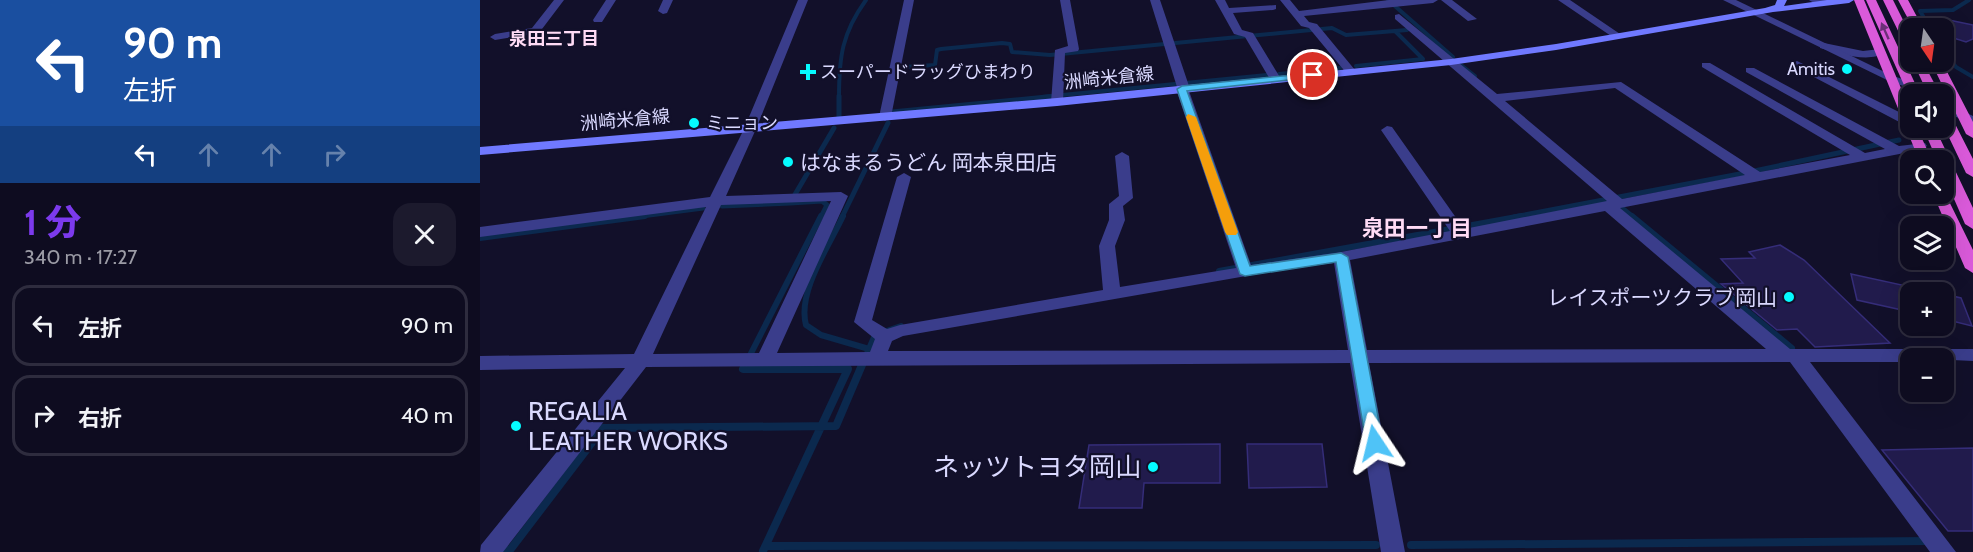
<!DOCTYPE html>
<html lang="ja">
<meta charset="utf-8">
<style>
body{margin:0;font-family:Cabin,"Noto Sans JP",sans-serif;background:#1c1a2d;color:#f1f3f6;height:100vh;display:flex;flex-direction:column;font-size:22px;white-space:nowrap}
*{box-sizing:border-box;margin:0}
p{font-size:20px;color:#9b9ba5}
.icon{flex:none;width:33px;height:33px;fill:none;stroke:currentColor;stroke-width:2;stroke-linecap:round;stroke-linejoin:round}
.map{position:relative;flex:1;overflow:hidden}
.drawer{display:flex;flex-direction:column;background:#0e0c20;width:480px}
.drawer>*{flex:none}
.top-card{background:#1a4fa0;color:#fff;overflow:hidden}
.needle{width:39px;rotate:167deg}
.controls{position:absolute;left:1420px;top:18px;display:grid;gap:12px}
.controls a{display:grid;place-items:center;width:54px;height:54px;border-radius:12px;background:#0e0c20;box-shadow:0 6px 24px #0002,0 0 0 2px #2e2c3e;font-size:30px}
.pin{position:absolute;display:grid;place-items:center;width:51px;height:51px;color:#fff;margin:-26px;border:3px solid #fff;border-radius:50%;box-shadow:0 2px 6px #0007}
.me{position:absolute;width:66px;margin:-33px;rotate:350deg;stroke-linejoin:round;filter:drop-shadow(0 0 4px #0008)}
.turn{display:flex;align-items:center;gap:21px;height:126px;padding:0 24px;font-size:27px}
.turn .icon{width:78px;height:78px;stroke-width:2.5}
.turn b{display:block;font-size:42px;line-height:51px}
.lanes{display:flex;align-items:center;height:57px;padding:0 24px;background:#0003;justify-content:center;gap:30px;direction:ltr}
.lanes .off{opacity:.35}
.round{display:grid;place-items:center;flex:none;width:63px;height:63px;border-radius:18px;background:#1c1a2d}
.head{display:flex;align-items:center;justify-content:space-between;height:102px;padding:0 24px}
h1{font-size:36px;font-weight:800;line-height:45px;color:#7c3aed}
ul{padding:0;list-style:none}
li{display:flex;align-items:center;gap:18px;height:81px;margin:0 12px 9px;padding:0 12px;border:3px solid #2e2c3e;border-radius:18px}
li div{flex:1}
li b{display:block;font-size:22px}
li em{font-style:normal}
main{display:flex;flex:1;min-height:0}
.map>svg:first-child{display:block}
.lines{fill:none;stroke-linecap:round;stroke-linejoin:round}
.stream-far3{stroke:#0b294e;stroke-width:4}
.stream-far2{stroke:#0b294e;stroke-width:5}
.stream-far1{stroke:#0b294e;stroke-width:6}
.stream{stroke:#0b294e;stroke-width:8}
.building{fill:#211b4c;stroke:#352d79;stroke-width:1.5}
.minor{fill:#3a3d8b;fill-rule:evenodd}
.tertiary{fill:#3a3d8b;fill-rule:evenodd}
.secondary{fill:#7079ff;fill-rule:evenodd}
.trunk{fill:#da5ada;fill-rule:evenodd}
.oneway{fill:#6c3179}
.route{fill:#4fc3f7;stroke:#337fa1;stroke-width:1.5}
.slow{fill:#f59e0b}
.poi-dot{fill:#05fbff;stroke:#12102a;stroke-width:2}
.labels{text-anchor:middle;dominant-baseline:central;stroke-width:4.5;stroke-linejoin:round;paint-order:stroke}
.far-neighbourhood-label{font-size:18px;font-weight:bold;fill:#ffdbf5;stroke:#12102a}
.far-poi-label{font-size:18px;fill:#dad9ff;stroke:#12102a;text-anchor:start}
.far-street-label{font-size:18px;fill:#dad9ff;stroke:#12102a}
.poi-label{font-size:21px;fill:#dad9ff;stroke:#12102a;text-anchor:start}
.neighbourhood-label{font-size:22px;font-weight:bold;fill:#ffdbf5;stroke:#12102a}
.near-poi-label{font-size:26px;fill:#dad9ff;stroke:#12102a;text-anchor:start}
</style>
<main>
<section class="drawer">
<div class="top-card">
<div class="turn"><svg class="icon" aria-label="left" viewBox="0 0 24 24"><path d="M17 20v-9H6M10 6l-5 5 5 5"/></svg><div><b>90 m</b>左折</div></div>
<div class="lanes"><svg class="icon" aria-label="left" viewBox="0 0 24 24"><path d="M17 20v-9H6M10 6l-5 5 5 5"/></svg><svg class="icon off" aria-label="ahead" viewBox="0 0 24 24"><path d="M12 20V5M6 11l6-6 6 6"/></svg><svg class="icon off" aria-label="ahead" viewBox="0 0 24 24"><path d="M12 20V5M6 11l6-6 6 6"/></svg><svg class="icon off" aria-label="right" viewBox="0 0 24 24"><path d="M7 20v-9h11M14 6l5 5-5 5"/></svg></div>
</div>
<div class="head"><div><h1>1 分</h1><p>340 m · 17:27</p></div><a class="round"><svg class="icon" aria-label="close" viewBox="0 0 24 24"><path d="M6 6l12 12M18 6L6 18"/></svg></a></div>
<ul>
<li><svg class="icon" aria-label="left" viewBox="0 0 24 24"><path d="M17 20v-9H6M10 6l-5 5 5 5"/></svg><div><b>左折</b></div><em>90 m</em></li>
<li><svg class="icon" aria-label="right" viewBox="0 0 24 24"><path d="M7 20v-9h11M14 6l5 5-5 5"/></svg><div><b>右折</b></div><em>40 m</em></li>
</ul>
</section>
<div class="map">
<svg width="1493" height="552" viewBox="0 0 1493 552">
<rect width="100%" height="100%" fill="#12102a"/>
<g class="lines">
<path class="stream-far3" d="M908,0L973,57
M1450,28L1440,11L1473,10L1489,0
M1464,52L1476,67L1493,77
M981,65L995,76
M876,66L943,59L915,31
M424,67L455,65L457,50L461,49L522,43L530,44L532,52L570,55L852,28L866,35L927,30
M799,74L860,68
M359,97C359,57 362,33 386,0
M562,97L787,75"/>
<path class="stream-far2" d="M412,112L577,96
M359,118V96
M1136,203L1153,217
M242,206L310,203
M154,217L223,208
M341,217L347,205L342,201L310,203L354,128
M362,217L408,123
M1034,217L1265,173L1419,140"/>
<path class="stream-far1" d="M363,216C349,246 317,292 326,325L341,335L389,349
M1152,216L1312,348
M0,238L165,216
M739,271L1042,216
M264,367L341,216
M381,367L395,335L421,326"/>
<path class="stream" d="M265,365L263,369H368L283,551
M931,545L1450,541
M286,546L896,545
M25,550H30L123,428L356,426L382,365"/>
</g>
<path class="building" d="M1464,19L1493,25V39L1486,42L1464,35V28H1460Z
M1300,245L1324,260L1410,343L1335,347L1317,329L1297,330L1241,284L1263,283L1241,259L1275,258L1269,252Z
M1371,274L1431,287V312L1377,300Z
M1464,294L1481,298L1492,326L1464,319Z
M740,444V483H664L662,508H599L609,445Z
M767,444H842L847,487L769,488Z
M1493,448V531H1468L1402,450Z"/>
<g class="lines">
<path class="minor" d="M74,0H84L59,33L15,40L10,37L15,34L52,28Z
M126,0H136L122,22H114L113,20Z
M183,0H193L187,13L183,14L178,11Z
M318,0H328L276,129L246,196L361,192L368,196L297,353L390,352L395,339L374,322L417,177L424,173L431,177L392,320L407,329L420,325L623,290L619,246L629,220V204L639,196L635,156L642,152L649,156L653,198L643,206L645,220L635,246L640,287L756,268L696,89L697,87L670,0H680L710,89L709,91L771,265L861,252L970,231L901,130L907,126L912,127L984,229L1127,201L915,19V15L919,14L1017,94L1141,82L1280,172L1370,155L1222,67V63H1230L1385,153L1405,149L1266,72V68H1274L1419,146L1445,143L1447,146L1440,150L1140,208L1310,349H1493V361L1431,358V362H1330L1476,552H1450L1310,362L889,363L925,552H901L870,363L166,367L23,552H0L1,545L145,368L0,370V356L154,354L226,207L0,237V227L230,197L264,129ZM1135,88L1265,175L1142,199L1025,101ZM351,201L279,353L173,354L241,205ZM1125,211L1286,349L887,350L870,260ZM854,263L868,350L408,351L412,341L423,336L812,268Z
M424,0H434L411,117L405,121L399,117Z
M580,0H590L599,49L598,51L585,53L583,102L577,106L571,102L575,50L588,46Z
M735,0H745L749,8L796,5V9L793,10L753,13L762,30L773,33L801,79L799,81H791L765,37L754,34Z
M800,0H810L819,11L909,0H958L953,3L824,16L829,22L837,24L875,70V74H867L829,28L821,26Z
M961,0H972L997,19L988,21Z
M1078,0H1090L1143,36L1142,38H1134Z
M1329,0H1356L1358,2C1352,7 1335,5 1329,0Z
M1344,43L1383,51L1400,49L1405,52C1390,64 1358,53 1340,48V44Z
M1317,61L1431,118V125H1425L1313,66L1311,64Z
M1413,76L1460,91L1462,94H1446L1409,81L1407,79Z
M1464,102L1493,116V125L1464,111Z"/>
<path class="tertiary" d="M1243,0H1256L1419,79L1413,82L1409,81Z"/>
<path class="secondary" d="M1297,0H1307L1304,6L1347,0H1374L1369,3L1293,12L1076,50L971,65L577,106L0,155V147L577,98L971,59L1076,44L1285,8L1295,5Z"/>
<path class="trunk" d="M1374,0H1384L1431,112V128H1437L1452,160H1439Z
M1386,0H1396L1440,94H1431V97L1428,94Z
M1403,0H1413L1431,36V50L1426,47Z
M1418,0H1428L1443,28H1433Z
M1433,62H1443L1460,94H1448Z
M1451,62H1462L1493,122V138L1486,134Z
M1464,110L1470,114L1493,159V177L1486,173L1464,127Z
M1443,128H1455L1493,208V229L1485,224L1464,176V160H1457Z
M1464,191L1493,250V273L1485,268L1453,194H1464Z"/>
</g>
<defs><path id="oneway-solid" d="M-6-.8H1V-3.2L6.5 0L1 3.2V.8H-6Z" transform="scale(1.5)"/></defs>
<use class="oneway" href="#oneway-solid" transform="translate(1405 31) rotate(-114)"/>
<path class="route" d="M833,73H836V77L707,91L770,266L861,253L868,257L903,443L901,448L895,450L889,448L886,443L856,262L765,276L760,274L697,89L702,86Z"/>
<path class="slow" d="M708,114L716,117L758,232L756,235H747L745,232L706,117Z"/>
<g class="poi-dot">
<circle cx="1367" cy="69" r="6"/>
<path d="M325 63h6v6h6v6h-6v6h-6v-6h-6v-6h6z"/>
<circle cx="214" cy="123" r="6"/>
<circle cx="308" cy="162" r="6"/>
<circle cx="1309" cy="297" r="6"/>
<circle cx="36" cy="426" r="6"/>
<circle cx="673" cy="467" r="6"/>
</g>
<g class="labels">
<g class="far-neighbourhood-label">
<text x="74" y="39">泉田三丁目</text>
</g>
<g class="far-poi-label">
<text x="1355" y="69" text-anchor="end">Amitis</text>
<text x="340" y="72">スーパードラッグひまわり</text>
<text x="226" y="123">ミニョン</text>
</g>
<g class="far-street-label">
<text transform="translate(629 78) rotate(-6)">洲崎米倉線</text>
<text transform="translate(145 120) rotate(-5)">洲崎米倉線</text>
</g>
<g class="poi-label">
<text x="320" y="162">はなまるうどん 岡本泉田店</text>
<text x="1297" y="297" text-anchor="end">レイスポーツクラブ岡山</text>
</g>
<g class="neighbourhood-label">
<text x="937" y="228">泉田一丁目</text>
</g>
<g class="near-poi-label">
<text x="48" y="411">REGALIA<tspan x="48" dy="30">LEATHER WORKS</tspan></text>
<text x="661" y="467" text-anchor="end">ネッツトヨタ岡山</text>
</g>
</g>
</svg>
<div class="controls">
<a><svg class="needle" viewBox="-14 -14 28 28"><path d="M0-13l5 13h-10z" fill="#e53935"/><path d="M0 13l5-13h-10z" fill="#9b9ba5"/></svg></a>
<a><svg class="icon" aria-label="sound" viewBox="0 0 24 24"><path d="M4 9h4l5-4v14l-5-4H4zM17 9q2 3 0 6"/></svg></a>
<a><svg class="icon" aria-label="search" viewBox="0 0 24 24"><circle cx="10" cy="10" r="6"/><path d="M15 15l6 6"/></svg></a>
<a><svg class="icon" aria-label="layers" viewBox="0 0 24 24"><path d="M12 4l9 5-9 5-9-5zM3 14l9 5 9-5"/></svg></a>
<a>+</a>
<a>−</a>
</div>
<div class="pin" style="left:833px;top:75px;background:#d93025"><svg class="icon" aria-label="arrive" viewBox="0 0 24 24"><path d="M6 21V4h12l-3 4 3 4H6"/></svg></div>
<svg class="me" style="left:895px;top:443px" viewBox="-20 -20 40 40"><path d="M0-17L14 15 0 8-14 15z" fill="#4fc3f7" stroke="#fff" stroke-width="4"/></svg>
</div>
</main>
